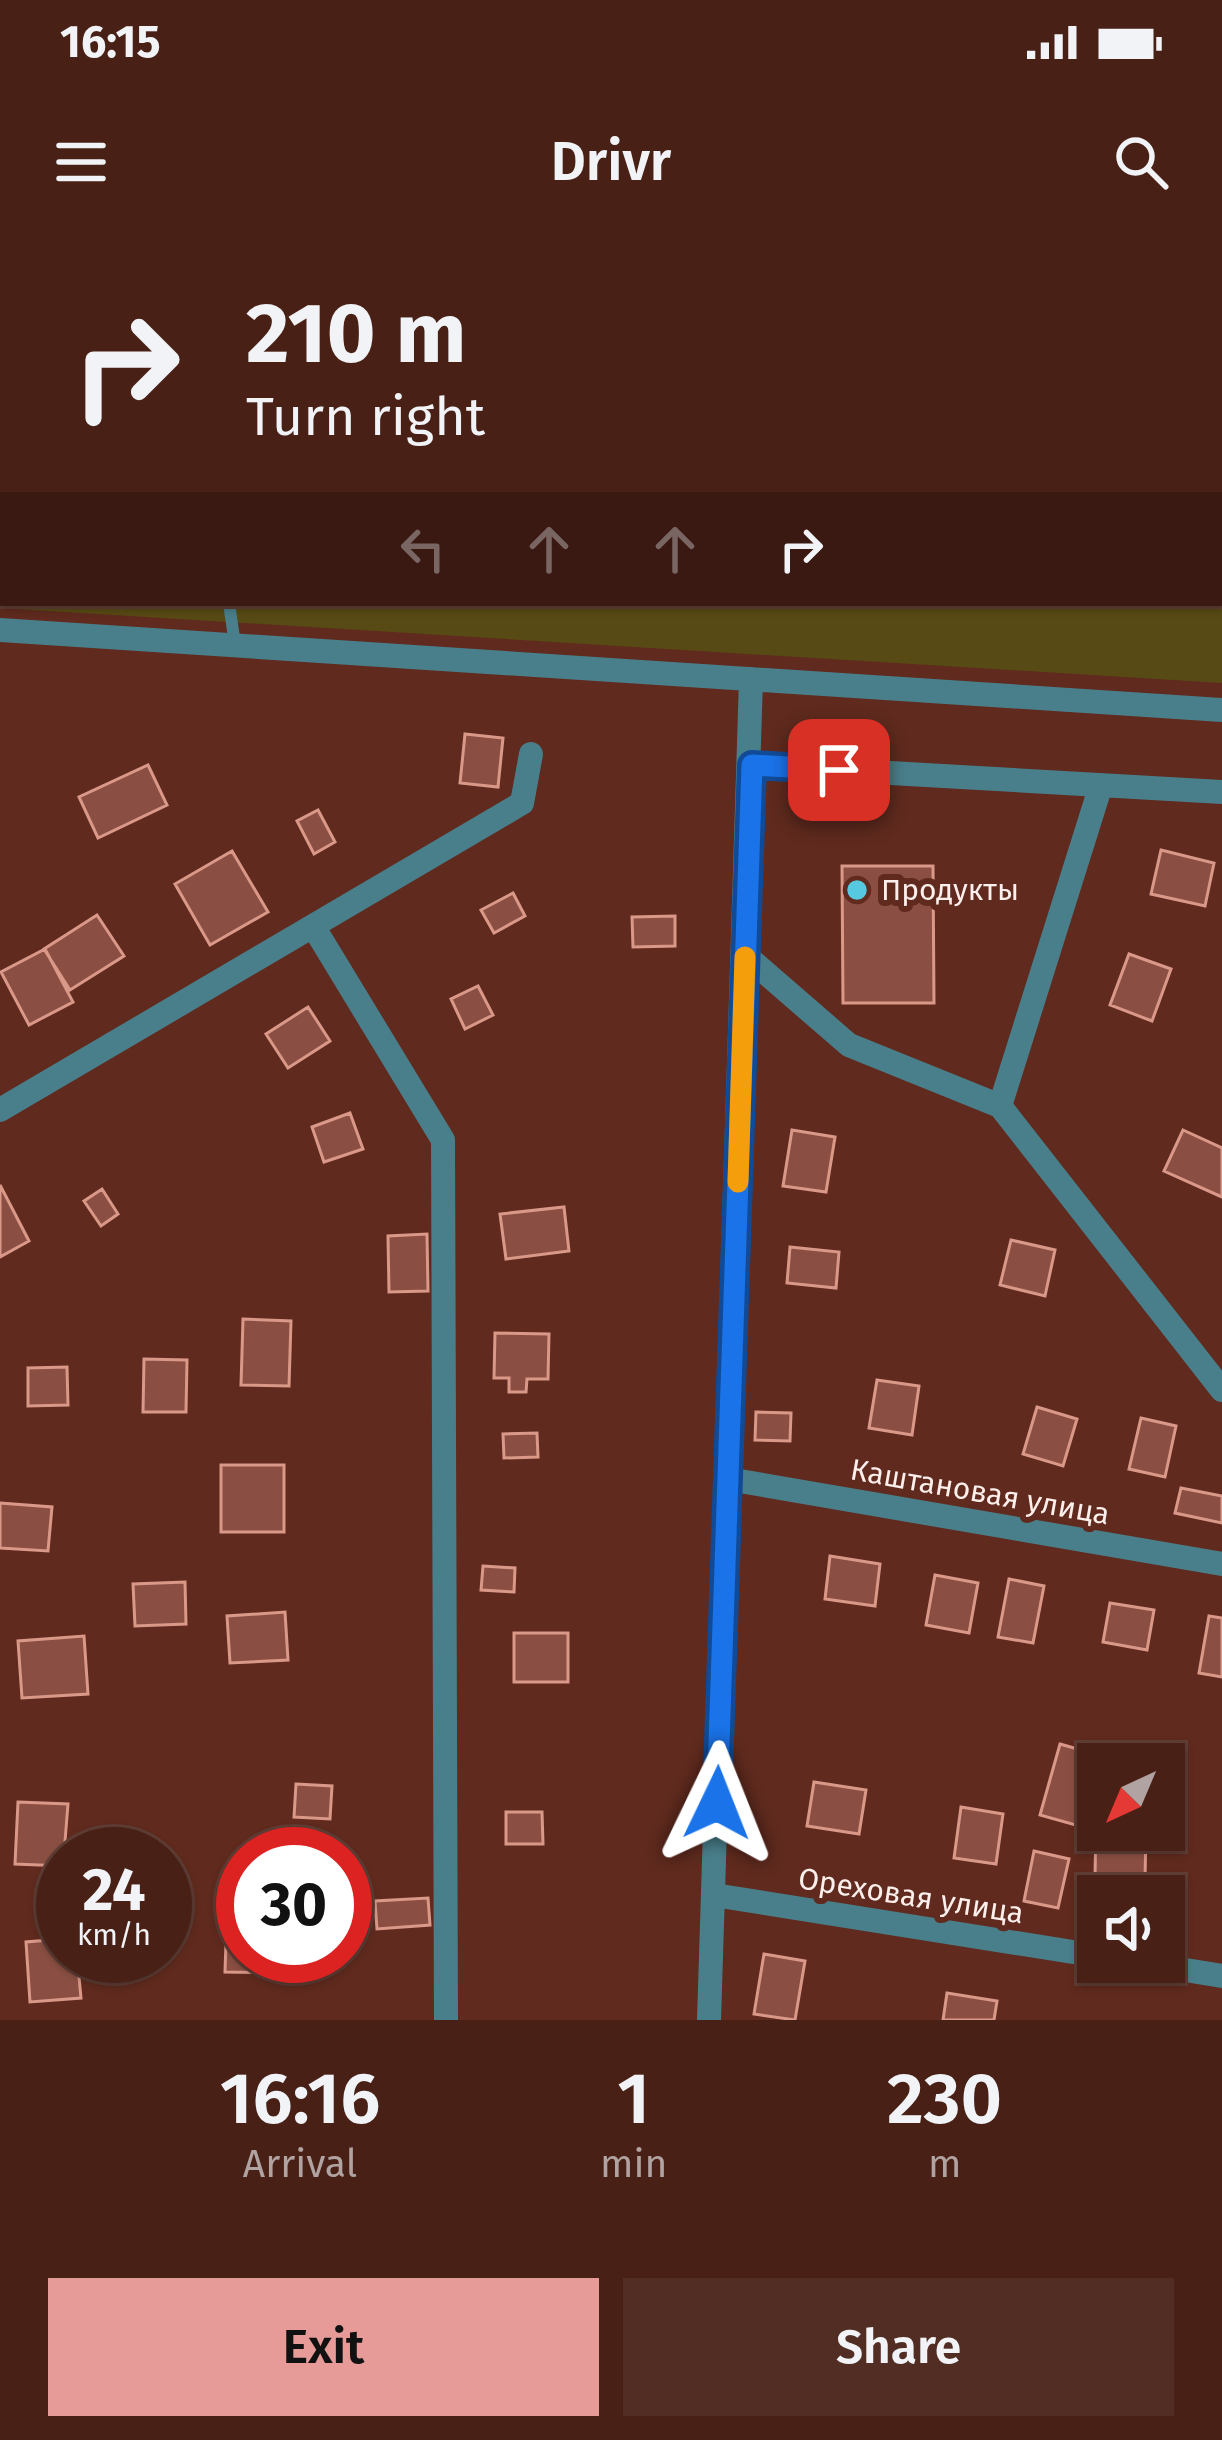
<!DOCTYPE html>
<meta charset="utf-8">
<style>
body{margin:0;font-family:"Fira Sans",sans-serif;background:#522d23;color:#f1f3f6;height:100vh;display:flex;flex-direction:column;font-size:45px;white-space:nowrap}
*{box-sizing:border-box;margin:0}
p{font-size:39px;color:#b1a3a1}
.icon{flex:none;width:66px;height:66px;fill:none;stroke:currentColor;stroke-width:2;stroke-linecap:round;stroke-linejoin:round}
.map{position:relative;height:1780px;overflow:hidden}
.panel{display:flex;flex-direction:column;background:#482016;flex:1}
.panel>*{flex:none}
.guide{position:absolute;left:0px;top:0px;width:1224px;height:366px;box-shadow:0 3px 9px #0004,0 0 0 3px #603e35;background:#482016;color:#f1f3f6;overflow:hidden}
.needle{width:78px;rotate:224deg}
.tools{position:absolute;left:1077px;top:1503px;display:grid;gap:24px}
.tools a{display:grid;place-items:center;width:108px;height:108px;border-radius:0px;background:#482016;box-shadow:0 3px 9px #0004,0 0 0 3px #603e35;font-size:60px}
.speed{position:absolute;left:36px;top:1587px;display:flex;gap:24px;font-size:60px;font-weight:700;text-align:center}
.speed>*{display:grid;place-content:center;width:156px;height:156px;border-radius:50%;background:#482016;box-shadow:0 3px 9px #0004,0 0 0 3px #603e35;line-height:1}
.speed small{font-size:30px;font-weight:400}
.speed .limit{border:18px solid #d22;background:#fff;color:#111}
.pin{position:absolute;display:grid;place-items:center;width:102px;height:102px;color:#fff;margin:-51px;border-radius:24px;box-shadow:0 6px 18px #0006}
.me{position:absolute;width:132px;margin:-66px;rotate:2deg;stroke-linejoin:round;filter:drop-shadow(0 0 9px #0008)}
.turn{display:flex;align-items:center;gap:42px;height:252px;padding:0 48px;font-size:54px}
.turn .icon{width:156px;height:156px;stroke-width:2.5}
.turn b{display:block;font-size:84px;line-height:102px}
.lanes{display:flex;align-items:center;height:114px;padding:0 48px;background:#0003;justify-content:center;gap:60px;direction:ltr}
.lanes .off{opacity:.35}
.eta{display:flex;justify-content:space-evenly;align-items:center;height:204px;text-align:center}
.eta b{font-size:72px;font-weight:600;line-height:84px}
.button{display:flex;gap:24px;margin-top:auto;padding:24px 48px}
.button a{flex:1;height:138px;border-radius:0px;background:#e69b98;color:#111;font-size:48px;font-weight:600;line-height:138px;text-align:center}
.button a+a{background:#522d23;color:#f1f3f6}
.status{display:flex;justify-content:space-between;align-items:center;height:84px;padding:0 60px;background:#482016;direction:ltr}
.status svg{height:33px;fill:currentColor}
header{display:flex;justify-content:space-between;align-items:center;height:156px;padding:0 48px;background:#482016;font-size:54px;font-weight:600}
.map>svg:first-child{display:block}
.green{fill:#584a15;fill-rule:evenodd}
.building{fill:#8a4f42;stroke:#da9889;stroke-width:3}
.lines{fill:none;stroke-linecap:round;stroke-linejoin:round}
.service{stroke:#497f8b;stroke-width:12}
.minor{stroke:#497f8b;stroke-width:24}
.route-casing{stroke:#114b97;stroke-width:30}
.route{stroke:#1a73e8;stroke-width:21}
.slow{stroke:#f59e0b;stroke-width:21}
.poi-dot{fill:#56c9e1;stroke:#602a1e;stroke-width:4.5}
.labels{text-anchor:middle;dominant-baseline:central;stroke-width:12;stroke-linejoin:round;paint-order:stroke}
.poi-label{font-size:30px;fill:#fdefeb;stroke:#602a1e;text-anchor:start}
.street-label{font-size:30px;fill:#fdefeb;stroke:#602a1e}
</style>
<div class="status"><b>16:15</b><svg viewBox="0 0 49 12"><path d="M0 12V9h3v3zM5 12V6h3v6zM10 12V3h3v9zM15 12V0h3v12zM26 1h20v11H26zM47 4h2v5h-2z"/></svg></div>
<header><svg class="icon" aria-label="menu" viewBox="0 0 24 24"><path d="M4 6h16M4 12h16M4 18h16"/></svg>Drivr<svg class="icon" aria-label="search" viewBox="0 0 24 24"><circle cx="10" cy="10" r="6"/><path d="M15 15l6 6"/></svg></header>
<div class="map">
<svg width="1222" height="1780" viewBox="0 0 1222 1780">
<rect width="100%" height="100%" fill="#602a1e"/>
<path class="green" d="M0,0H1222V443L0,368ZM3,3H1221V363H3Z"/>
<path class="building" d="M465,494L503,498L498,547L460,543Z
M148,525L167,565L98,598L79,557Z
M318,570L335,602L314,614L297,581Z
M1161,610L1214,623L1205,666L1151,654Z
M232,611L268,672L210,705L175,644Z
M842,626H933L934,763H843Z
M513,653L525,676L494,693L481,670Z
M97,675L124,716L70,750L44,709Z
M675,676V706L633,707L632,677Z
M45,709L73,762L29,785L1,732Z
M1129,714L1171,729L1152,781L1110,765Z
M478,746L493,775L465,789L451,759Z
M308,767L330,801L288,828L266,794Z
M350,873L363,909L324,922L312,887Z
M792,890L835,897L826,952L783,946Z
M1183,890L1222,908V957L1164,931Z
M0,945L29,1001L0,1017Z
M102,949L118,974L101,986L84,961Z
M564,967L569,1011L506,1019L500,974Z
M427,994L428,1051L389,1052L388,996Z
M1011,1000L1055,1010L1045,1056L1000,1045Z
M790,1007L839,1012L836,1048L787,1043Z
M243,1079L291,1081L289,1146L241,1145Z
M495,1093L549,1094L548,1139H527L526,1152H509V1138H494Z
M144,1119L187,1120L186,1172H143Z
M67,1127L68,1165L28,1166V1128Z
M877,1140L919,1146L912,1195L869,1188Z
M1037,1167L1077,1179L1063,1226L1023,1214Z
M756,1172L791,1173L790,1201L755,1200Z
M1141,1178L1176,1186L1165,1237L1129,1229Z
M537,1193L538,1217L504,1218L503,1194Z
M221,1225H284V1292H221Z
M1181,1248L1222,1256V1283L1175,1273Z
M0,1263L52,1267L48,1311L0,1308Z
M830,1316L880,1324L875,1366L825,1359Z
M483,1326L515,1328L514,1352L481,1350Z
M935,1335L978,1343L969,1393L926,1385Z
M1009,1339L1044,1346L1033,1403L998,1397Z
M185,1342L186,1384L135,1386L133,1344Z
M1110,1363L1154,1370L1147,1410L1103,1402Z
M285,1372L288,1420L230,1423L227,1376Z
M1209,1376L1222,1378V1437L1199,1433Z
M514,1393H568V1442H514Z
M84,1396L88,1454L22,1458L18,1401Z
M1060,1504L1130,1524H1098V1549L1090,1547L1079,1586L1040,1575Z
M814,1542L866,1550L859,1594L807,1586Z
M296,1544L332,1546L330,1579L294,1577Z
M18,1562L68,1564L63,1626L15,1624Z
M961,1567L1003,1574L996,1624L954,1618Z
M506,1572H542L543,1604H506Z
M1096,1582L1098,1590H1146L1145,1639L1095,1637Z
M1034,1611L1069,1619L1058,1668L1024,1661Z
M428,1658L430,1685L377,1689L375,1661Z
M227,1670H243V1716H292V1733L225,1732Z
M63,1699V1716H77L81,1758L30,1762L26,1702Z
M764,1714L805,1721L795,1780L754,1774Z
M947,1753L997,1761L994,1780H943Z"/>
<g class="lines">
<path class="service" d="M180,0V3
M498,0L499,3
M229,363L235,405"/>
<path class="minor" d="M0,390L1222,470
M751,525L1222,552
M313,686L443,900L446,1780
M745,715L849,805L1000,866L1222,1150
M1000,866L1101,545
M0,870L522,563L531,514
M728,1239L1222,1324
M714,1655L1098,1716
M1136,1722L1222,1736
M709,1780L751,439"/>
</g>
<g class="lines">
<defs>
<path id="route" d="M717,1563L752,525L839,530"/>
</defs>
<use href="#route" class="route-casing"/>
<use href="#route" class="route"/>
<path class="slow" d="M738,942L745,717"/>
</g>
<circle class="poi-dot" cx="857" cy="650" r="12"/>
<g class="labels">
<g class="poi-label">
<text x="881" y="650">Продукты</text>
</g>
<g class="street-label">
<text transform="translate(980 1252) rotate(10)">Каштановая улица</text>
<text transform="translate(911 1656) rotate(9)">Ореховая улица</text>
</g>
</g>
</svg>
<div class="tools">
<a><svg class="needle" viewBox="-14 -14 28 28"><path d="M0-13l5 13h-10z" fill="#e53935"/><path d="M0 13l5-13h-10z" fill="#b1a3a1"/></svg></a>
<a><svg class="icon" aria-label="sound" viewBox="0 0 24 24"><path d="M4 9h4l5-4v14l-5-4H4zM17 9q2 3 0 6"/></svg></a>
</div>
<div class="speed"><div>24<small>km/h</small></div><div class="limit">30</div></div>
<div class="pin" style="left:839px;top:530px;background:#d93025"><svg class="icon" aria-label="arrive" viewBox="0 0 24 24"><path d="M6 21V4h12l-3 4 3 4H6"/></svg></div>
<svg class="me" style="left:717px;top:1563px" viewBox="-20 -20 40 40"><path d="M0-17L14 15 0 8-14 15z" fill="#1a73e8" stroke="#fff" stroke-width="4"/></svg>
<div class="guide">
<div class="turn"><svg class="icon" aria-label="right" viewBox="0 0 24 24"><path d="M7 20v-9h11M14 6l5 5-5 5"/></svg><div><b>210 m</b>Turn right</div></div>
<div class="lanes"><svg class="icon off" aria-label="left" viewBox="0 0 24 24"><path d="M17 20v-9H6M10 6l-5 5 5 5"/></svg><svg class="icon off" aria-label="ahead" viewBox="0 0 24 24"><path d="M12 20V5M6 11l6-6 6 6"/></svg><svg class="icon off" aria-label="ahead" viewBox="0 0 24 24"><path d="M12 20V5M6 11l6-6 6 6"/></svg><svg class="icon" aria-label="right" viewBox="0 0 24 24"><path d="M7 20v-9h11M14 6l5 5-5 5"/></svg></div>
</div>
</div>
<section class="panel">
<div class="eta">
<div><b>16:16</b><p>Arrival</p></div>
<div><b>1</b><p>min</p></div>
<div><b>230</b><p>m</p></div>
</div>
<div class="button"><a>Exit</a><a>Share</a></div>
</section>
